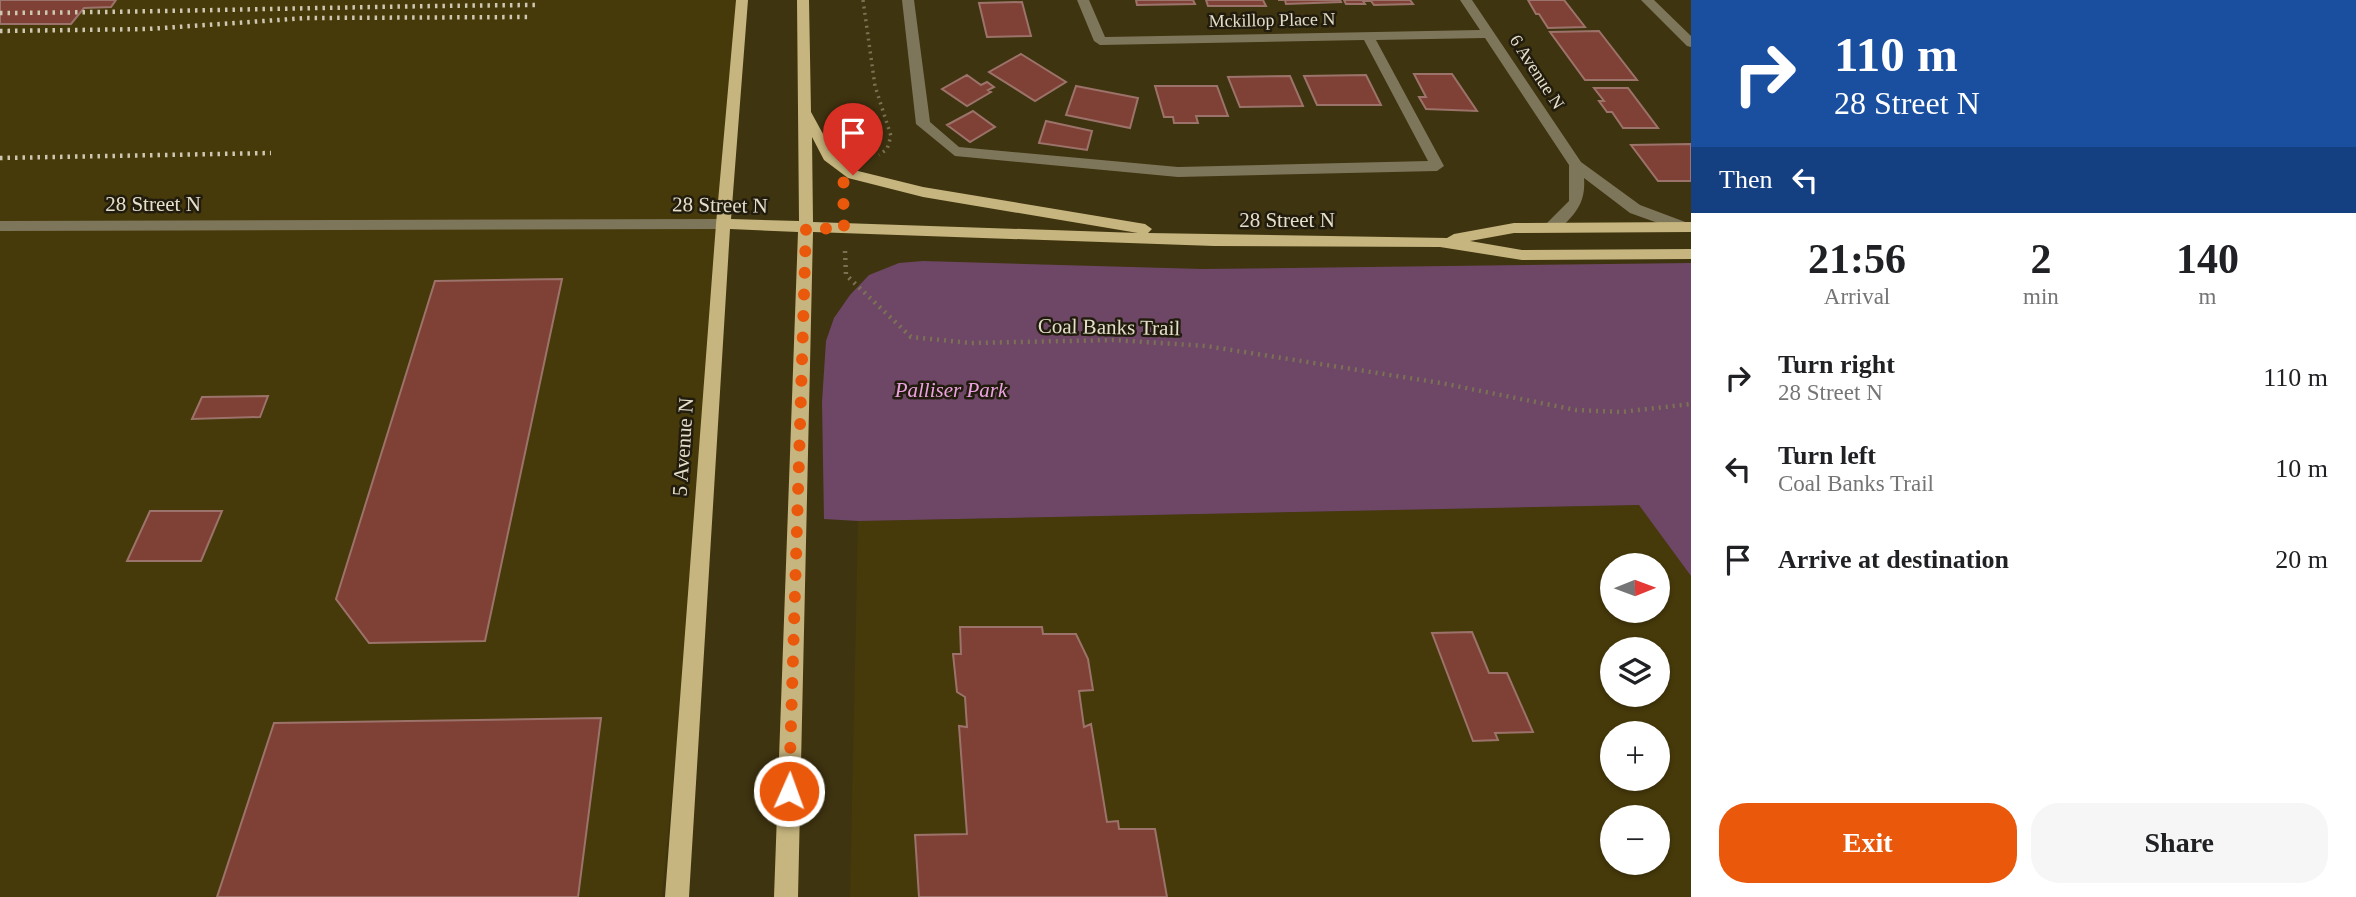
<!DOCTYPE html>
<meta charset="utf-8">
<style>
body{margin:0;font-family:Georgia,serif;background:#f6f6f6;color:#202124;height:100vh;display:flex;flex-direction:column;font-size:26px;white-space:nowrap}
*{box-sizing:border-box;margin:0}
p{font-size:23px;color:#757577}
.icon{flex:none;width:38px;height:38px;fill:none;stroke:currentColor;stroke-width:2;stroke-linecap:round;stroke-linejoin:round}
.map{position:relative;flex:1;overflow:hidden}
.drawer{display:flex;flex-direction:column;background:#fff;width:665px}
.drawer>*{flex:none}
.guide{background:#1a4fa0;color:#fff;overflow:hidden}
.needle{width:46px;rotate:89deg}
.buttons{position:absolute;left:1600px;top:553px;display:grid;gap:14px}
.buttons a{display:grid;place-items:center;width:70px;height:70px;border-radius:50%;background:#fff;box-shadow:0 2px 5px #0004;font-size:35px}
.pin{position:absolute;display:grid;place-items:center;width:60px;height:60px;color:#fff;margin:-72px -30px;border-radius:50% 50% 50% 0;rotate:-45deg;box-shadow:0 0 7px #0007}
.pin .icon{rotate:45deg}
.me{position:absolute;width:77px;margin:-38px;rotate:2deg;stroke-linejoin:round;filter:drop-shadow(0 0 5px #0008)}
.turn{display:flex;align-items:center;gap:24px;height:147px;padding:0 28px;font-size:32px}
.turn .icon{width:91px;height:91px;stroke-width:2.5}
.turn b{display:block;font-size:49px;line-height:60px}
.then{display:flex;align-items:center;height:66px;padding:0 28px;background:#0003;gap:14px;font-size:26px}
.eta{display:flex;justify-content:space-evenly;align-items:center;height:119px;text-align:center}
.eta b{font-size:42px;font-weight:800;line-height:49px}
.action{display:flex;gap:14px;margin-top:auto;padding:14px 28px}
.action a{flex:1;height:80px;border-radius:28px;background:#ea580c;color:#fff;font-size:28px;font-weight:800;line-height:80px;text-align:center}
.action a+a{background:#f6f6f6;color:#202124}
ul{padding:0;list-style:none}
li{display:flex;align-items:center;gap:21px;height:91px;padding:0 28px}
li div{flex:1}
li b{display:block;font-size:26px}
li em{font-style:normal}
main{display:flex;flex:1;min-height:0}
.map>svg:first-child{display:block}
.built{fill:#46390a;fill-rule:evenodd}
.green{fill:#6e4767}
.building{fill:#7f4135;stroke:#9c736a;stroke-width:2}
.lines{fill:none;stroke-linecap:round;stroke-linejoin:round}
.path-far1{stroke:#7b7254;stroke-width:3.5;stroke-dasharray:2 4.5;stroke-linecap:butt}
.path{stroke:#7b7254;stroke-width:4.5;stroke-dasharray:2 5;stroke-linecap:butt}
.minor{fill:#7e765b;fill-rule:evenodd}
.major{fill:#c6b57e;fill-rule:evenodd}
.rail{stroke:#cec7b1;stroke-width:4.5;stroke-dasharray:2.5 5;stroke-linecap:butt}
.route{stroke:#ea580c;stroke-width:12;stroke-dasharray:0 21.6}
.labels{text-anchor:middle;dominant-baseline:central;stroke-width:5;stroke-linejoin:round;paint-order:stroke}
.far-street-label{font-size:18px;fill:#e4deca;stroke:#211c0d}
.street-label{font-size:21px;fill:#e4deca;stroke:#211c0d}
.park-label{font-size:21px;font-style:italic;fill:#eca2e0;stroke:#211c0d}
</style>
<main>
<div class="map">
<svg width="1691" height="897" viewBox="0 0 1691 897">
<rect width="100%" height="100%" fill="#3f3410"/>
<path class="built" d="M0,0H742L734,150L662,897H0Z
M1640,505L1691,576V897H850L858,521ZM1612,565H1657V611H1612ZM1612,649H1657V695H1612ZM1612,733H1657V779H1612ZM1612,817H1657V863H1612Z"/>
<path class="green" d="M923,261L1202,269L1691,263V576L1639,505L858,521L824,519L822,402L826,341L834,318L850,295L869,275L899,263Z"/>
<path class="building" d="M0,0H116L111,7L84,8L71,24H0Z
M1136,0H1193L1195,4L1137,5Z
M1206,0H1263L1266,6H1208Z
M1278,0H1340L1341,2L1286,4L1285,0Z
M1344,0H1410L1413,4L1374,5L1371,1H1363L1365,4H1346Z
M1528,0H1564L1585,27L1548,28L1539,14H1536Z
M1022,2L1031,36L987,37L979,3Z
M1599,31L1637,80H1585L1550,32Z
M1021,54L1066,82L1035,101L989,72Z
M1414,74H1452L1477,111L1426,109L1419,97H1426Z
M967,75L981,85L987,82L994,87L988,90L991,92L967,106L942,89Z
M1366,75L1381,105H1317L1304,76Z
M1290,76L1303,106L1240,107L1228,77Z
M1076,86L1138,98L1130,128L1066,115Z
M1155,86H1217L1228,116H1196L1198,123H1174L1173,117H1164Z
M1594,88H1628L1658,128H1623L1612,112H1607L1599,101H1604Z
M973,111L995,127L970,142L947,125Z
M1046,121L1092,131L1087,150L1039,143Z
M1691,144V181H1658L1631,145Z
M562,279L485,641L369,643L336,599L435,281Z
M268,396L260,417L192,419L202,397Z
M150,511H222L201,561H127Z
M960,627H1042L1043,634H1076L1088,659L1093,690L1079,691L1084,727L1091,724L1107,822L1118,821L1119,829H1155L1167,897H919L915,835L967,834L959,726L967,727L965,697L957,692L953,654H961Z
M1472,632L1489,673H1507L1533,732L1495,733L1498,740L1473,741L1432,633Z
M601,718L578,897H217L274,723Z"/>
<g class="lines">
<path class="path-far1" d="M863,0L875,86L891,136L887,149L879,155"/>
<path class="path" d="M845,251L846,275L911,337L971,343L1114,340L1206,346L1441,383L1576,410L1621,412L1691,404"/>
<path class="minor" d="M902,0H914L930,122L959,147L1178,167L1428,161L1364,40L1100,45L1094,41L1077,0H1089L1105,37L1480,30L1460,0H1472L1581,162L1640,205L1688,223L1690,227L1683,232L1630,213L1584,178C1586,203 1575,215 1557,231H1547L1545,227L1547,223L1569,201V165L1485,38L1376,40L1444,166L1437,171L1178,177L955,156L916,124Z
M1641,0H1654L1691,36V47L1687,46Z
M723,219L730,224L723,229L0,231V221Z"/>
<path class="major" d="M736,0H748L731,219L799,221L797,0H809L811,112L834,154L858,171L923,187L1145,224L1152,229L1148,233L1447,238L1454,234L1514,223L1691,222V232L1514,233L1470,241L1522,250L1691,249V259L1522,260L1440,247L1214,246L813,232L798,897H774L798,232L730,229L689,897H665L716,224ZM812,137L824,160L848,178L923,197L1138,233L813,222Z"/>
<path class="rail" d="M0,13C179,12 358,6 537,5
M0,31L148,29L307,18L532,17
M0,158L271,153"/>
</g>
<g class="lines">
<path class="route" d="M789,791L806,228L844,229L843,183L853,175"/>
</g>
<g class="labels">
<g class="far-street-label">
<text transform="translate(1272 20) rotate(-1)">Mckillop Place N</text>
<text transform="translate(1537 72) rotate(57)">6 Avenue N</text>
</g>
<g class="street-label">
<text x="153" y="204">28 Street N</text>
<text transform="translate(720 205) rotate(1)">28 Street N</text>
<text x="1287" y="220">28 Street N</text>
<text transform="translate(1109 327) rotate(1)">Coal Banks Trail</text>
<text transform="translate(683 447) rotate(-86)">5 Avenue N</text>
</g>
<g class="park-label">
<text x="951" y="390">Palliser Park</text>
</g>
</g>
</svg>
<div class="buttons">
<a><svg class="needle" viewBox="-14 -14 28 28"><path d="M0-13l5 13h-10z" fill="#e53935"/><path d="M0 13l5-13h-10z" fill="#757577"/></svg></a>
<a><svg class="icon" aria-label="layers" viewBox="0 0 24 24"><path d="M12 4l9 5-9 5-9-5zM3 14l9 5 9-5"/></svg></a>
<a>+</a>
<a>−</a>
</div>
<div class="pin" style="left:853px;top:175px;background:#d93025"><svg class="icon" aria-label="arrive" viewBox="0 0 24 24"><path d="M6 21V4h12l-3 4 3 4H6"/></svg></div>
<svg class="me" style="left:789px;top:791px" viewBox="-20 -20 40 40"><circle r="17" fill="#ea580c" stroke="#fff" stroke-width="3"/><path d="M0-11L8 9 0 5-8 9z" fill="#fff"/></svg>
</div>
<section class="drawer">
<div class="guide">
<div class="turn"><svg class="icon" aria-label="right" viewBox="0 0 24 24"><path d="M7 20v-9h11M14 6l5 5-5 5"/></svg><div><b>110 m</b>28 Street N</div></div>
<div class="then">Then<svg class="icon" aria-label="left" viewBox="0 0 24 24"><path d="M17 20v-9H6M10 6l-5 5 5 5"/></svg></div>
</div>
<div class="eta">
<div><b>21:56</b><p>Arrival</p></div>
<div><b>2</b><p>min</p></div>
<div><b>140</b><p>m</p></div>
</div>
<ul>
<li><svg class="icon" aria-label="right" viewBox="0 0 24 24"><path d="M7 20v-9h11M14 6l5 5-5 5"/></svg><div><b>Turn right</b><p>28 Street N</p></div><em>110 m</em></li>
<li><svg class="icon" aria-label="left" viewBox="0 0 24 24"><path d="M17 20v-9H6M10 6l-5 5 5 5"/></svg><div><b>Turn left</b><p>Coal Banks Trail</p></div><em>10 m</em></li>
<li><svg class="icon" aria-label="arrive" viewBox="0 0 24 24"><path d="M6 21V4h12l-3 4 3 4H6"/></svg><div><b>Arrive at destination</b></div><em>20 m</em></li>
</ul>
<div class="action"><a>Exit</a><a>Share</a></div>
</section>
</main>
